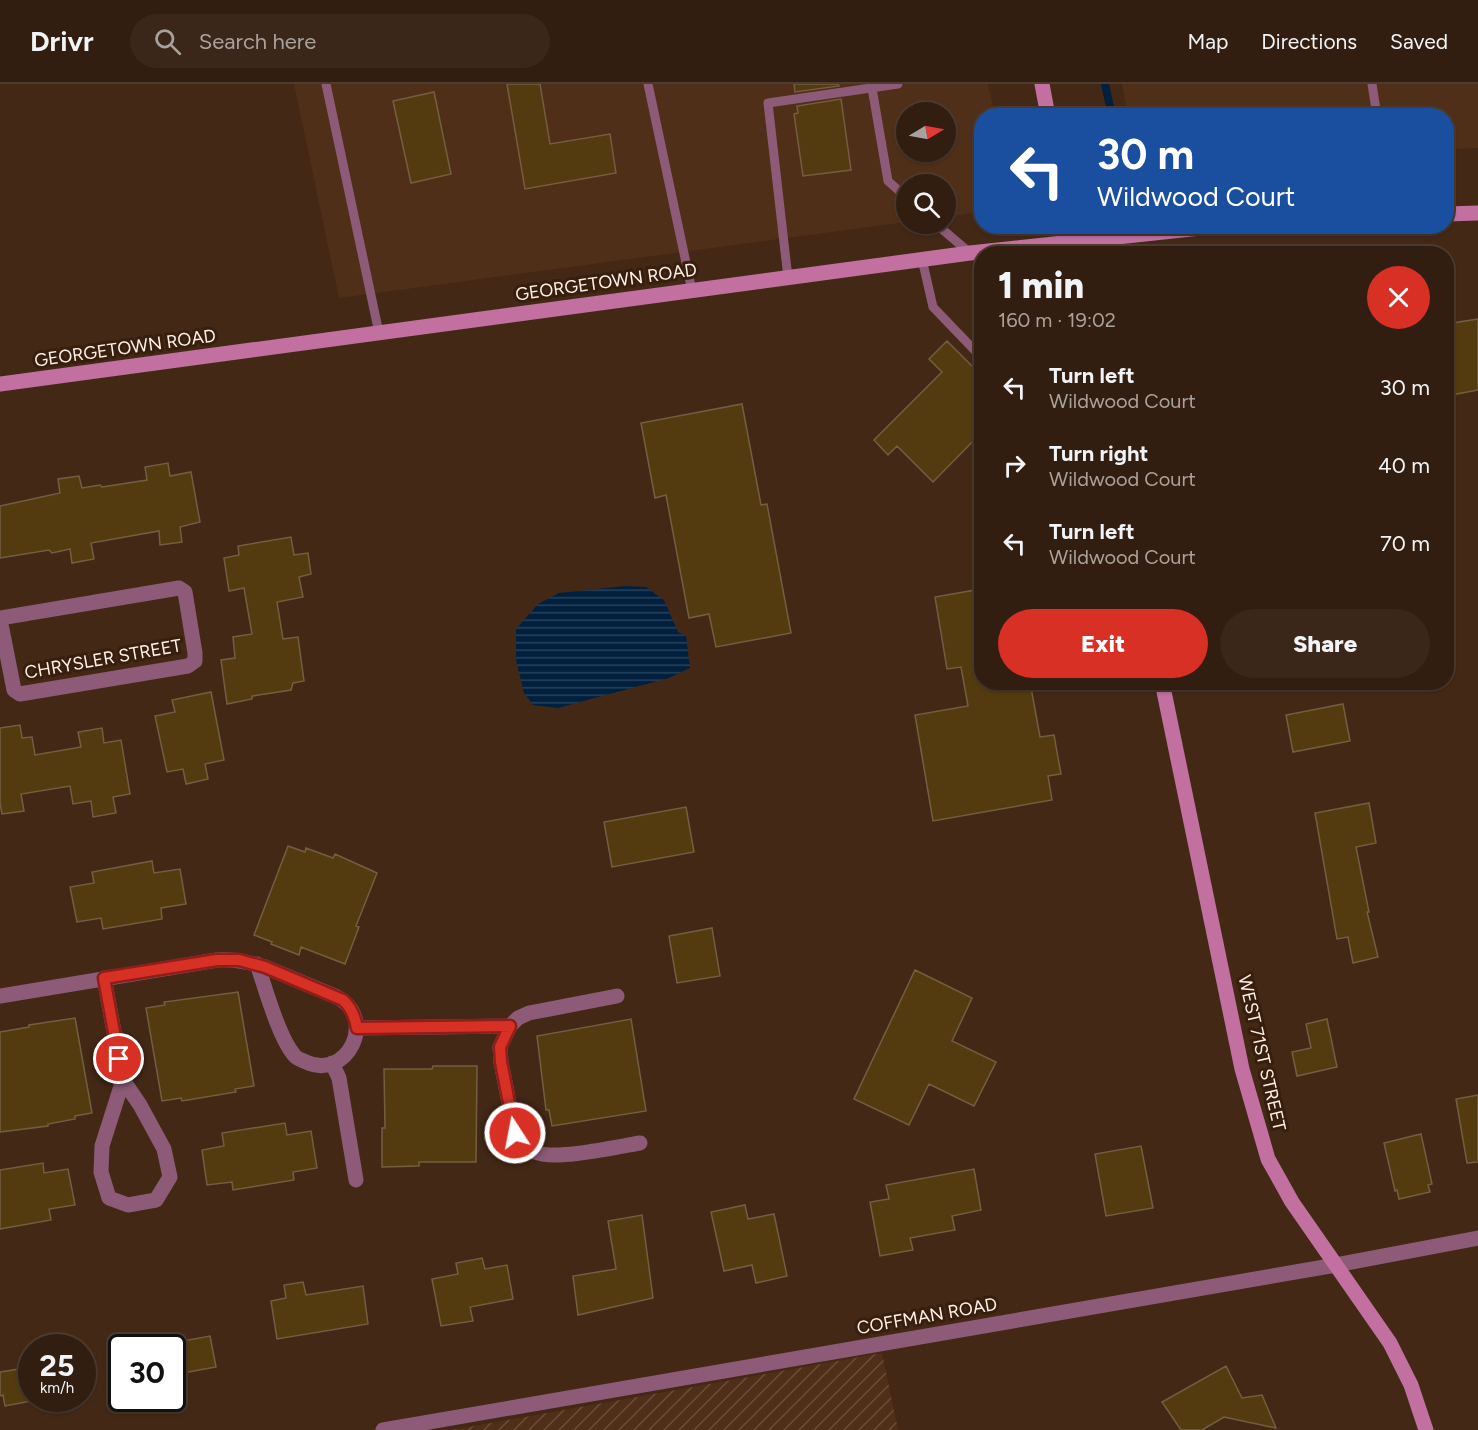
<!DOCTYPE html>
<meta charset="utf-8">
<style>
body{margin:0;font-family:Figtree,sans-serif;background:#3a2719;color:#f1f3f6;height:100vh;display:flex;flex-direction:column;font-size:22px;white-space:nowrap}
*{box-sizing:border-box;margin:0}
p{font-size:20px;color:#a8a29f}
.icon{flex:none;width:33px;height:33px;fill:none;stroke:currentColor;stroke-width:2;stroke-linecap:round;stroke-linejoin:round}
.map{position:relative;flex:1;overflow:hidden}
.sheet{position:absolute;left:974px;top:162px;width:480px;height:444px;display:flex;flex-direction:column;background:#321e10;border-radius:24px;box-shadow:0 2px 4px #0004,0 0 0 2px #4d3c30}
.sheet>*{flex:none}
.hud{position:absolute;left:974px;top:24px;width:480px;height:126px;border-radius:24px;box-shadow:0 2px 4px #0004,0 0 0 2px #4d3c30;background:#1a4fa0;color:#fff;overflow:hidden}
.needle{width:39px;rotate:80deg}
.fabs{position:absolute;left:896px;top:18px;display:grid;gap:12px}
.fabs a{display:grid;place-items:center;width:60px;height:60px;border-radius:50%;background:#321e10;box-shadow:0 2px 4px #0004,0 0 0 2px #4d3c30;font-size:30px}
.speed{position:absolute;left:18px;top:1250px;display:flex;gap:12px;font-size:30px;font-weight:700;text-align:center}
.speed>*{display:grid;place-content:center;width:78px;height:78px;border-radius:50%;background:#321e10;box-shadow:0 2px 4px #0004,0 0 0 2px #4d3c30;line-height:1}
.speed small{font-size:15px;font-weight:400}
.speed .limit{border:3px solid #111;border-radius:9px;background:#fff;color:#111}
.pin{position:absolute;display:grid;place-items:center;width:51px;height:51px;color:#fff;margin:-26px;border:3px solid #fff;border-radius:50%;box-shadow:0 2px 6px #0007}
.me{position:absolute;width:66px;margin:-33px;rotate:349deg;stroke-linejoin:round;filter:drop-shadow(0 0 4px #0008)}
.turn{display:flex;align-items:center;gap:21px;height:126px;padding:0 24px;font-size:27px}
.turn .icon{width:78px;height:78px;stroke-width:2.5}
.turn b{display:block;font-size:42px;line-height:51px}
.round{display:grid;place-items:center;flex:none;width:63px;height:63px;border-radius:32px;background:#3a2719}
.headline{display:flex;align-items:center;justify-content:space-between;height:102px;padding:0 24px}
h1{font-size:36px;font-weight:800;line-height:45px}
.button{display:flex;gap:12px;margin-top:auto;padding:12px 24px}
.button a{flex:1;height:69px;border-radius:36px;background:#d93025;color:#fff;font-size:24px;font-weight:800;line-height:69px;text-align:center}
.button a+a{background:#3a2719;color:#f1f3f6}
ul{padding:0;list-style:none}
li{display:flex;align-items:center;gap:18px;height:78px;padding:0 24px}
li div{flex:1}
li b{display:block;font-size:22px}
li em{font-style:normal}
header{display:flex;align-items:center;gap:36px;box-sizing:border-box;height:84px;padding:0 30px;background:#321e10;border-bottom:2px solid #4d3c30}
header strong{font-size:28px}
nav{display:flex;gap:33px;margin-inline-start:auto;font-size:21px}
.search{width:420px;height:54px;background:#3a2719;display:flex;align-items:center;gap:15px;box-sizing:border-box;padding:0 21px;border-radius:33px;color:#a8a29f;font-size:22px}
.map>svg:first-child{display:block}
.built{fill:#502f19;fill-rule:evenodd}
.industrial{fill:url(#industrial-furrows)}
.water{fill:url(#water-rules)}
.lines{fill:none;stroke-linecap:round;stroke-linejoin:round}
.stream{stroke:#01203e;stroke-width:8}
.building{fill:#543b0f;stroke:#725f42;stroke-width:1.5}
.service{stroke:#8d5a77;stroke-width:9}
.minor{stroke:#8d5a77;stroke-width:15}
.secondary{stroke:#c1709f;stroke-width:15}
.route-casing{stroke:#8d1f18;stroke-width:15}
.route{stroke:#d93025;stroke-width:10}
.labels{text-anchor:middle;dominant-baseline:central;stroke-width:6;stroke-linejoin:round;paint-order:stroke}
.street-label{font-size:18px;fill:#fff0e7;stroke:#381e0c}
</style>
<header>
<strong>Drivr</strong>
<div class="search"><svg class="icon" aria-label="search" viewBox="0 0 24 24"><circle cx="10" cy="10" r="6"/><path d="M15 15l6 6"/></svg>Search here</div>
<nav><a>Map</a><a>Directions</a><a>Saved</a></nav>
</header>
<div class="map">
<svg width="1478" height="1346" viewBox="0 0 1478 1346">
<defs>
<pattern id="industrial-furrows" width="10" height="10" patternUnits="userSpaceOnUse" patternTransform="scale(1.5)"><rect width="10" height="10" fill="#502f19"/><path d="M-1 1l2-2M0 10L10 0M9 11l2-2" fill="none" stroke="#6a4d3a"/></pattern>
<pattern id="water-rules" width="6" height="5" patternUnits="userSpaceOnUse" patternTransform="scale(1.5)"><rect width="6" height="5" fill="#01203e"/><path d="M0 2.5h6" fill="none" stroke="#27415a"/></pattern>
</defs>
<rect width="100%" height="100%" fill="#432816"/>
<path class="built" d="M294,0H988L995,31L981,32V128L945,133V100H906V138L339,214ZM906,28H945V68H906Z
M1122,0H1478V64L1446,65V32L1128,31Z"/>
<path class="industrial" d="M882,1269L898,1346H452Z"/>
<path class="water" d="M625,502L646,503L664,516L678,548L686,552L690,584L669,594L558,624L533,621L524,609L516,576V545L538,520L559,509Z"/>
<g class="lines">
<path class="stream" d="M1105,0L1112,32"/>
</g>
<path class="building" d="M507,0H540L550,60L610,50L616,89L525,105Z
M794,0H838L839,2L795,8Z
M434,8L451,90L411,99L393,17Z
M841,15L851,86L803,92L794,30L798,29L797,22Z
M1478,235V306L1446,312V240Z
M947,257L981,291V349L933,398L897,362L888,371L874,356L942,288L929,275Z
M742,320L761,421L767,420L791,549L716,563L709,530L689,534L666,411L655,414L641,339Z
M168,379L170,392L191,388L200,438L180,443L182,458L160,461L159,447L91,459L94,475L72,479L70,465L52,469L49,466L0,474V422L60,409L58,395L79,392L82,404L100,401L102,403L147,396L145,383Z
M291,453L294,471L308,469L311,490L299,493L303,513L277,518L283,555L298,553L304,597L293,599L291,606L252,612V615L227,620L221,576L235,574L233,553L252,550L244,504L229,507L224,474L239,471L238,462Z
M981,505V598H1030L1040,653L1054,651L1061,690L1048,692L1052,716L933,737L915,631L968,622L961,583L947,585L935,513Z
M211,608L224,676L205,680L208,695L186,700L183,685L167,688L155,632L175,628L172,616Z
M1343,620L1350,657L1293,668L1286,631Z
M20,641L22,654L32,653L35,671L81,663L78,648L102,644L104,659L121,656L130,710L113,713L116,729L93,733L91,717L73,720L70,702L21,710L24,727L2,730L0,719V644Z
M1369,719L1376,759L1356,763L1369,828H1367L1378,873L1353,879L1348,853L1337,855L1315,729Z
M686,723L694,768L612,783L604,738Z
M288,762L305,768L306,764L333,774L335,770L377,789L356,842L359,843L345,880L301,863L299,871L271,860L272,858L254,851Z
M152,777L154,789L180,785L186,820L161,824L162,835L103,845L101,834L77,838L70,803L94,799L92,788Z
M712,844L720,892L677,899L669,852Z
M915,886L972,914L952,957L996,978L974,1022L929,1000L909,1041L854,1015Z
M238,908L254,1002L235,1005L236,1008L182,1017L181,1014L162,1017L146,924L165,921L164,918Z
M75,934L92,1029L75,1032V1035L48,1040V1042L0,1048V948L29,943V941Z
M631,935L646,1027L552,1042L549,1026H546L537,952Z
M1327,935L1337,983L1297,992L1292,968L1311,964L1306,940Z
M433,982H477L476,1078H419V1082L382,1083V1044H385L384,985H432Z
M1478,1011V1078L1467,1079L1456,1015Z
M285,1039L287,1051L311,1047L317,1084L293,1088L294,1096L233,1106L232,1098L207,1101L202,1066L224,1062L222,1049Z
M1421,1050L1432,1100L1428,1101L1430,1108L1399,1115L1397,1106L1395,1107L1384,1059Z
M1141,1062L1153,1124L1106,1132L1095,1070Z
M43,1079L44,1089L68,1085L75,1121L49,1125L51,1136L0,1145V1086Z
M974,1085L981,1126L952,1132L955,1146L910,1154L913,1166L880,1172L870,1118L889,1115L886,1101Z
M745,1121L748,1135L774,1130L787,1192L756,1199L752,1181L724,1187L711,1128Z
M642,1131L653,1214L578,1231L573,1192L616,1185L608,1137Z
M482,1174L485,1185L507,1181L513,1215L470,1223L473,1237L441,1242L432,1195L458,1190L456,1179Z
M303,1198L306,1211L363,1202L368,1240L277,1255L271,1217L286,1214L284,1201Z
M210,1252L216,1283L172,1291V1259Z
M1226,1282L1242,1314L1262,1311L1276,1344L1224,1333L1202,1346H1181L1162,1318Z
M32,1283V1317L5,1322L3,1311L0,1312V1288Z"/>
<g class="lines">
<path class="service" d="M326,0L379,249
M648,0L692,207
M1372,0L1377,32
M872,4L888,97L906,113
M936,140L970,169
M922,175L933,223L981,273
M788,194L768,19L898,0"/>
<path class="minor" d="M0,534L179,504L185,508L195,569V577L188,582L20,610L14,606L0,535
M104,894L123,996L140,1021L164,1065L170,1093L156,1116L128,1121L109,1114L101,1088L102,1062L123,996
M0,912L217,876C234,875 249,878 265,883L337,913C378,935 347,997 306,978C302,976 297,975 294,971C279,954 265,903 257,880
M510,942L500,963L501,978L515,1049C522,1056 526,1064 535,1068C554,1077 617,1063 640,1059
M357,944L510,942L518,934L529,929L617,912
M332,979L339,994L356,1096
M383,1346L1336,1181L1478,1154"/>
<path class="secondary" d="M1042,0L1048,32
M1446,130L1478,129
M1070,142L1075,170
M0,300L970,169L1219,142
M1162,598L1242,985L1268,1075L1292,1118L1390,1259L1411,1301L1426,1346"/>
</g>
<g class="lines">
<defs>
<path id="route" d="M119,975L104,894L217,876H239L265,883L343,916C351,923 355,933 357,944L510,942L500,963L501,978L515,1049"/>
</defs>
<use href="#route" class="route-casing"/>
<use href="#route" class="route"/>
</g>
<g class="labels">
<g class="street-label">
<text transform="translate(606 198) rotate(-8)">GEORGETOWN ROAD</text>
<text transform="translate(125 264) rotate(-8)">GEORGETOWN ROAD</text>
<text transform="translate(103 575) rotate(-10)">CHRYSLER STREET</text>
<text transform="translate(1262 969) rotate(77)">WEST 71ST STREET</text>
<text transform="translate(927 1232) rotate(-10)">COFFMAN ROAD</text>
</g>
</g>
</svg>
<div class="fabs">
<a><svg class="needle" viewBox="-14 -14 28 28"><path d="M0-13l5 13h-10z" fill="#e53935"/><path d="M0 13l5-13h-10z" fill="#a8a29f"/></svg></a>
<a><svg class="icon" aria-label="search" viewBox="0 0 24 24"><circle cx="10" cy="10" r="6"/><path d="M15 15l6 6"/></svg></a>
</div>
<div class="speed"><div>25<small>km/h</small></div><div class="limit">30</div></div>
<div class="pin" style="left:119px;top:975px;background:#d93025"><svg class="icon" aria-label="arrive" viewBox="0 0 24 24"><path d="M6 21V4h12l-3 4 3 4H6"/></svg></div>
<svg class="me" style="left:515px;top:1049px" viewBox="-20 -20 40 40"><circle r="17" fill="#d93025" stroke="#fff" stroke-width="3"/><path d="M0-11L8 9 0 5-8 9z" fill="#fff"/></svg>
<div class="hud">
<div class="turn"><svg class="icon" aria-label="left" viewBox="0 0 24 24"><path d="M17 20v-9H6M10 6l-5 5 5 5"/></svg><div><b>30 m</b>Wildwood Court</div></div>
</div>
<section class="sheet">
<div class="headline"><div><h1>1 min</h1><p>160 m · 19:02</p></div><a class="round" style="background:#d93025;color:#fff"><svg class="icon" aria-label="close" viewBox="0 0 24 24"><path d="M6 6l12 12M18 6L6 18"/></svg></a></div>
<ul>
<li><svg class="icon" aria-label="left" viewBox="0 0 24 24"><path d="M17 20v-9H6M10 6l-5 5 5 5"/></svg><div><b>Turn left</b><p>Wildwood Court</p></div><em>30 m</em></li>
<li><svg class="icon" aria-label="right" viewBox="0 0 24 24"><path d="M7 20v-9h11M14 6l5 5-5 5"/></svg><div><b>Turn right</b><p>Wildwood Court</p></div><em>40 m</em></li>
<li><svg class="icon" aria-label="left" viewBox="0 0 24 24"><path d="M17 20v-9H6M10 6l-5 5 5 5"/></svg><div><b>Turn left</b><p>Wildwood Court</p></div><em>70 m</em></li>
</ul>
<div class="button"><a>Exit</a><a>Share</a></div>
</section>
</div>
